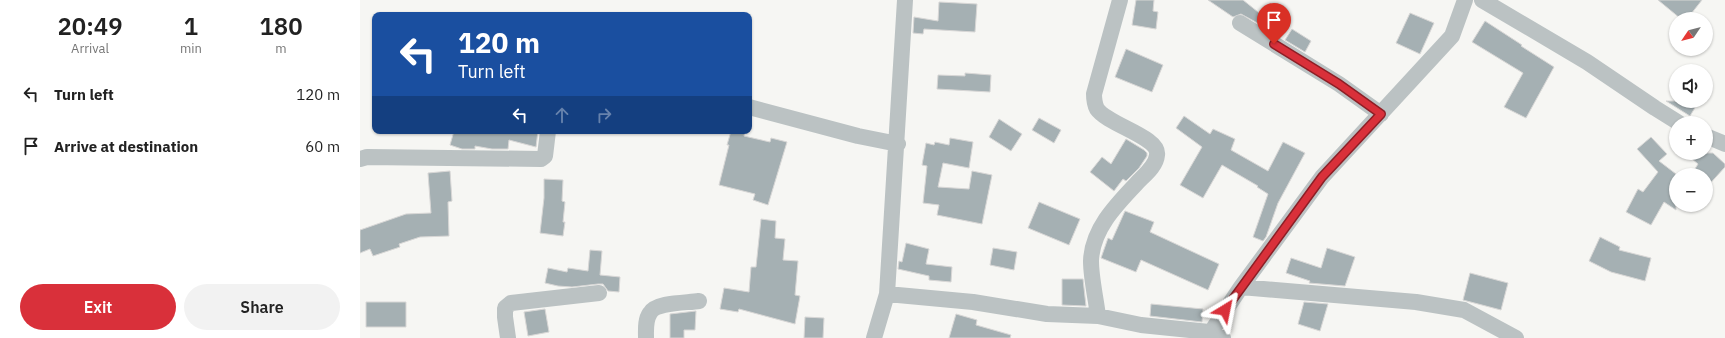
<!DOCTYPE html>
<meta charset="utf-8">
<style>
body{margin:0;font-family:"IBM Plex Sans",sans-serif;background:#f2f2f2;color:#222;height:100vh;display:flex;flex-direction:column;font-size:15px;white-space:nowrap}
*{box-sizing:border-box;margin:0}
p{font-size:13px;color:#767676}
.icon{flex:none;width:22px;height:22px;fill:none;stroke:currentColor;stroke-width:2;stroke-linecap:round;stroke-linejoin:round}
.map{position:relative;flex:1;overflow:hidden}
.details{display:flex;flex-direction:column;background:#fff;width:360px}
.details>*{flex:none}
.guide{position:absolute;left:12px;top:12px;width:380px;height:122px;border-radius:8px;box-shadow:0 1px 3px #0004;background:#1a4fa0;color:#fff;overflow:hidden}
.needle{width:26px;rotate:235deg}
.buttons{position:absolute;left:1309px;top:12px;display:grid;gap:8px}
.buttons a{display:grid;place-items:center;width:44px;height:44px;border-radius:50%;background:#fff;box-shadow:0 1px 3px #0004;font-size:20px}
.pin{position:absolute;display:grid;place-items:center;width:34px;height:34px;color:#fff;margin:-41px -17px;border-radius:50% 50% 50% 0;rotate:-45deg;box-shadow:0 0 4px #0007}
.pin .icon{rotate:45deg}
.me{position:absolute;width:44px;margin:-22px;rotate:35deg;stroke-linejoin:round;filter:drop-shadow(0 0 3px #0008)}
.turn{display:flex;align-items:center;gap:14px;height:84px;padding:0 20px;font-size:18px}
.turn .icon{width:52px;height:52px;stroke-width:2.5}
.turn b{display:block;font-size:28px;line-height:34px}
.lanes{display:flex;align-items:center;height:38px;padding:0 20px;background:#0003;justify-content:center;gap:20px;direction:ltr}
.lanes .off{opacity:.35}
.eta{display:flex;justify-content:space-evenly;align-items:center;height:68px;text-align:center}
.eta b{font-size:24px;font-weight:600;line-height:28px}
.button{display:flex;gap:8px;margin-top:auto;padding:8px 20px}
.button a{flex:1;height:46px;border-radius:24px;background:#d9303a;color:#fff;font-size:16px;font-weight:600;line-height:46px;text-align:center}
.button a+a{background:#f2f2f2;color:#222}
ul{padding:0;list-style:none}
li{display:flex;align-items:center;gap:12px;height:52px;padding:0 20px}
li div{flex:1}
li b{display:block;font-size:15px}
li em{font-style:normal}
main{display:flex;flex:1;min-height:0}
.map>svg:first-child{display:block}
.building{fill:#a5b0b3;stroke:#d8d7d6}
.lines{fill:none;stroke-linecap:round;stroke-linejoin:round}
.minor{stroke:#bbc2c3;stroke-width:16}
.route-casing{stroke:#8d1f26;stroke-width:10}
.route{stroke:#d9303a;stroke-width:7}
</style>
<main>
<section class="details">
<div class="eta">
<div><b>20:49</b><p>Arrival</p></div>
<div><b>1</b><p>min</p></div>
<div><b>180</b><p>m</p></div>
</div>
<ul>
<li><svg class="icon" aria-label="left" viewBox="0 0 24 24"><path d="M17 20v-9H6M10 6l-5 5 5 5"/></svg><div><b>Turn left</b></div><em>120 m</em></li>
<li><svg class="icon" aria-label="arrive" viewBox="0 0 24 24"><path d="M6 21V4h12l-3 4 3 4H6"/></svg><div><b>Arrive at destination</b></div><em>60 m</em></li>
</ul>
<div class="button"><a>Exit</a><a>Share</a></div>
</section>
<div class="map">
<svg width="1365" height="338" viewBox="0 0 1365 338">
<rect width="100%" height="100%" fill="#f6f6f3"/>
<path class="building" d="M776,0H794L793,11L798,12L796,29L772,25Z
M848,0H883L908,20L903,26L881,14L873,17Z
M1298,0H1342L1327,19H1321Z
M579,2L617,4L615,32L564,29L563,34L553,33L554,17L578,21Z
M1050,13L1074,23L1060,54L1036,43Z
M1125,21L1162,45L1161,46L1194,67L1166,118L1144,107L1163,73L1112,42Z
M932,29L951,41L945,52L925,40Z
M766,49L803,65L792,92L755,77Z
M605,73L631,75L630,92L577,89L578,75L605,76Z
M1306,101H1339L1330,116Z
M824,116L850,134L853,129L875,139L871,150L908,171L923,142L945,153L918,203L906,237L903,241L893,237L908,194L897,187L898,186L862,165L843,198L820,185L842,147L816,128Z
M679,118L701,130L694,143L672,130Z
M639,119L662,134L651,151L629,137Z
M94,131H178L176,147L149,140L148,149H132L115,146V149H102L90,145Z
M371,131H385L384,136L410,142L411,138L427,142L408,205L393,200L395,194L359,185L369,145H367Z
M1291,137L1307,154L1299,161L1316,174V210L1304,202L1291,225L1266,212L1278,189L1283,192L1298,172L1277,149Z
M590,138L613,142L609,168L583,163L578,187L609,189L612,171L632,175L622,224L577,215L579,205L563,203L567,166L562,165L566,143L574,145L575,142L589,145Z
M766,139L784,150L787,153V156L779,168L766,181L763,179L754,191L730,172L742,157L751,164Z
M1325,153H1353L1365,164V167L1346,188V175H1331L1338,164Z
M90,171L92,201L88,202L89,236L60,237L39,244L40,247L13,256L10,249L0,253V230L46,214L71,213L68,173Z
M184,179L203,180L202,201L205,202L203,222H205L203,236L180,233L184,198Z
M679,202L720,219L709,245L668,228Z
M765,211L794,222L790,232L859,264L848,290L781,260L776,272L741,258L748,238L752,240Z
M401,219L416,221L415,238L425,239L423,260L438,261L435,295L440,296L435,324L379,309L378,312L360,309L364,288L389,292L391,267H396Z
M1240,237L1260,247L1259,250L1291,258L1285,281L1251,272L1229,261Z
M546,243L569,249L566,264L592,267L591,282L569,280V276L538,269L539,261L542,262Z
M633,248L657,252L654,270L630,265Z
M967,248L995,257L985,286L949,283L950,281L926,273L931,258L961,268Z
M230,250L242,251L240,275L260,277L259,292L248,291L243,284H238L212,287L198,286L185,283L188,268L207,272L208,268L228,271Z
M1110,273L1148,283L1141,310L1103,300Z
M702,279H723L726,306L702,305Z
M6,302H46V327H6Z
M944,302L968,304L960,331L938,324Z
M791,304L843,309L842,322L790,316Z
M185,309L189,332L168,336L164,312Z
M336,311L335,330H324V338H310V314Z
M596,314L617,320L616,325L651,335L650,338H589Z
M445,317L464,318L463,338H444Z"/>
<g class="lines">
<path class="minor" d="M1122,0L1227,62L1295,108L1319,123
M880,23L979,84L1021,114
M389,107L498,136L538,144
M1346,136L1365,144
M0,159L7,157L181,159L185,156L188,131
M881,287L1056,302L1104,310L1156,338
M527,294L613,302L687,314L738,316L781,325L849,332L863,338
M738,316C736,299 731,278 731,261C732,230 755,206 776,184C783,176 796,167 797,155C800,137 748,125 737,109C735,105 734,99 734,94L760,0
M148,338L145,317V308L151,303L239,293
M286,338C286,330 285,320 290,313C296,302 327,303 339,301
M514,338L527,294L545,0
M847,338L881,287L962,177L1092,36L1105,0"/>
</g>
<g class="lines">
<defs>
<path id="route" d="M865,310L962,177L1021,114L979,84L914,44"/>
</defs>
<use href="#route" class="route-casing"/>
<use href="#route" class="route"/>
</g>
</svg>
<div class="buttons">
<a><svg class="needle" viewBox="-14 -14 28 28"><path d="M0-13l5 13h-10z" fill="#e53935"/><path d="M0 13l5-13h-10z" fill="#767676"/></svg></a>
<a><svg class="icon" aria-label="sound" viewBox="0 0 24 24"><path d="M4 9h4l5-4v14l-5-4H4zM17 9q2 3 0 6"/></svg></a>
<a>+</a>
<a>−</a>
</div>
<div class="pin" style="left:914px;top:44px;background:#d93025"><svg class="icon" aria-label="arrive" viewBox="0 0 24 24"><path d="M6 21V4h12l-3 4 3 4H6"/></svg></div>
<svg class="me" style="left:865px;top:310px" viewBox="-20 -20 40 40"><path d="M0-17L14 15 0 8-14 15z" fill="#d9303a" stroke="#fff" stroke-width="4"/></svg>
<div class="guide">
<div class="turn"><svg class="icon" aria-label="left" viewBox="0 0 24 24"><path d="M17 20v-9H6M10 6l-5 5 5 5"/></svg><div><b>120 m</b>Turn left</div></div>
<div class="lanes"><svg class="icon" aria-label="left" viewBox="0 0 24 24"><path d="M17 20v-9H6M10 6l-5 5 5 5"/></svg><svg class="icon off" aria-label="ahead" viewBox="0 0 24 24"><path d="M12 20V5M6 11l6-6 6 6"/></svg><svg class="icon off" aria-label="right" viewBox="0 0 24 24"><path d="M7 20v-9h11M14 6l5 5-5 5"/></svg></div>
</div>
</div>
</main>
